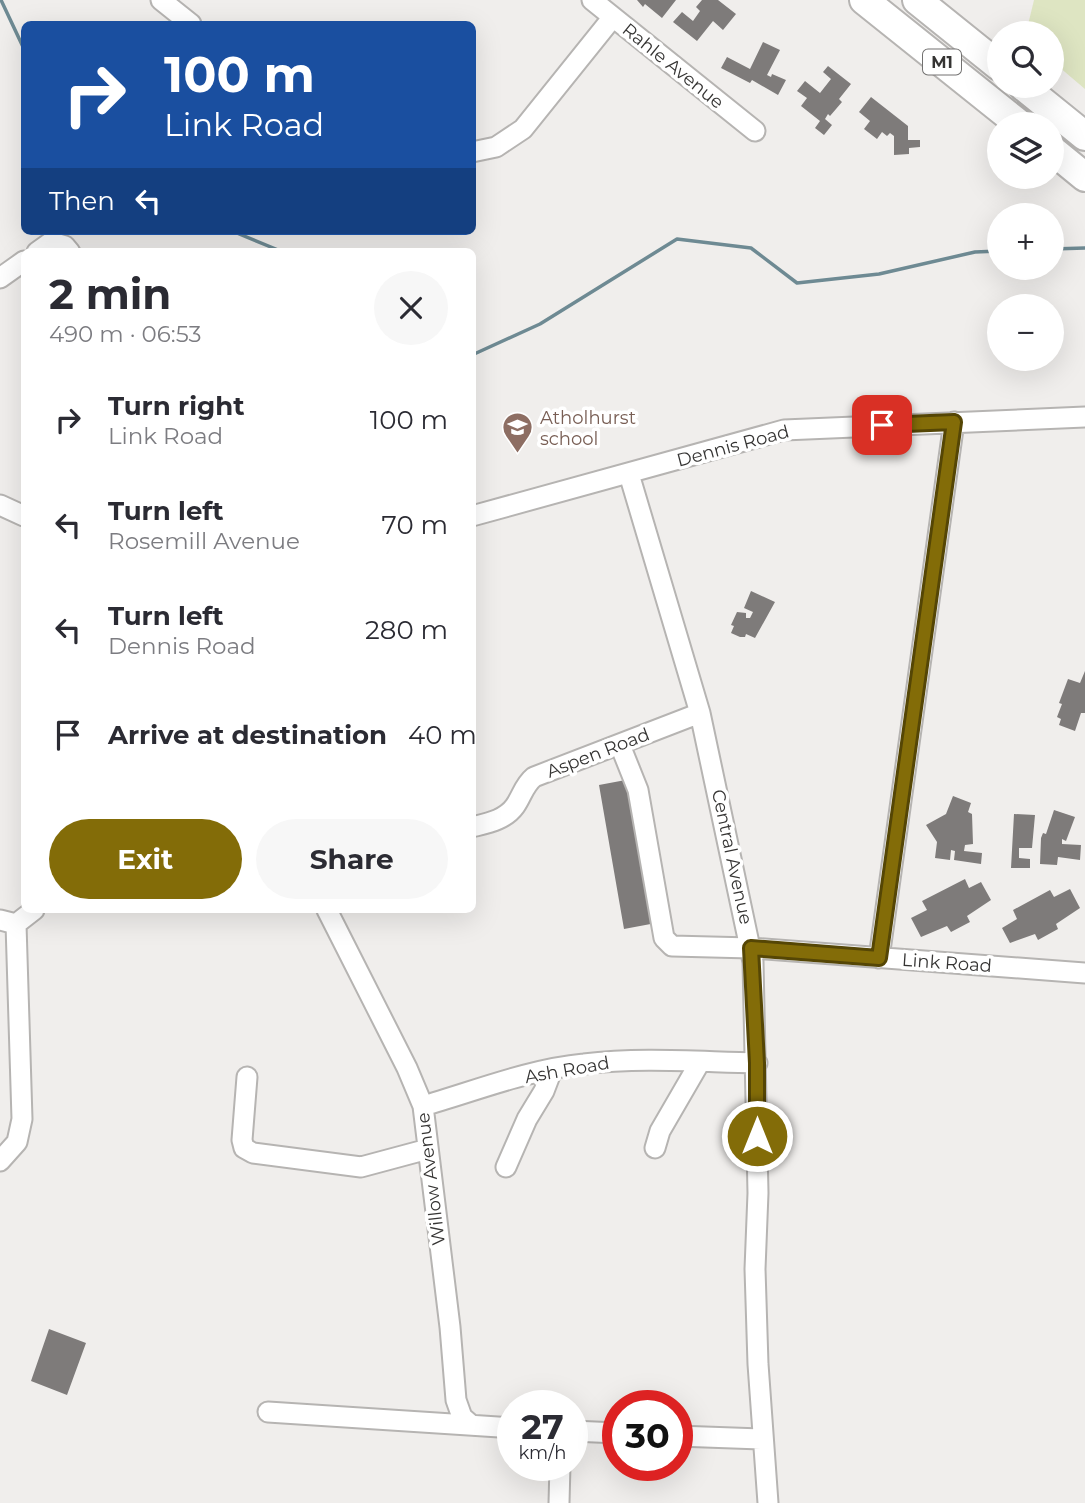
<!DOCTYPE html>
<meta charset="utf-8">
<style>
body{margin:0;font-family:Montserrat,sans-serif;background:#f7f7f7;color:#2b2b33;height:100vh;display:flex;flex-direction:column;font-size:26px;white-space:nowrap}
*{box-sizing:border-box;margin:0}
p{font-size:23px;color:#7c7c81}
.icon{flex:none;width:38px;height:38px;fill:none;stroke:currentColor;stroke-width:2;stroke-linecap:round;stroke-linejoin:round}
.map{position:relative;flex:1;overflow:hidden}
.panel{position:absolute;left:21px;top:248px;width:455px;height:665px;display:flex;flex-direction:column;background:#fff;border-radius:10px;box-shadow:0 7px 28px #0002}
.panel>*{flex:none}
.top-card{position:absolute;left:21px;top:21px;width:455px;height:214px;border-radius:10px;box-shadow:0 7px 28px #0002;background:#1a4fa0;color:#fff;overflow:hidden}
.buttons{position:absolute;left:987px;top:21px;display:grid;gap:14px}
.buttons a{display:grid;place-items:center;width:77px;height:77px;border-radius:50%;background:#fff;box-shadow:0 7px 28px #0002;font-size:35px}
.speed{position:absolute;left:497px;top:1390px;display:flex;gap:14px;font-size:35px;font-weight:700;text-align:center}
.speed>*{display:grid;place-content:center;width:91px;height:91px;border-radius:50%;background:#fff;box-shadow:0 7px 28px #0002;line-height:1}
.speed small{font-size:18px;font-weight:400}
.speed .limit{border:10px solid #d22;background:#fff;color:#111}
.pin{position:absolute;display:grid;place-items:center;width:60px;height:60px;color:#fff;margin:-30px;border-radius:14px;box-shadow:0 4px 10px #0006}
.me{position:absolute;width:77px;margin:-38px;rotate:0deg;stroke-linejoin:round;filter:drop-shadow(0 0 5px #0008)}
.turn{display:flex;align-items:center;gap:24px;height:147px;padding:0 28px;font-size:32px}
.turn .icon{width:91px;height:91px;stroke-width:2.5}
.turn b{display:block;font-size:49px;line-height:60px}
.then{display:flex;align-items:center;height:66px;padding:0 28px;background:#0003;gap:14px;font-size:26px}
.round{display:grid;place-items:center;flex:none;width:74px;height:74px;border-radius:37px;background:#f7f7f7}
.overview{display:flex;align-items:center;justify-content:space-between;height:119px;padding:0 28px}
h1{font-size:42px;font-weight:700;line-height:52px}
.action{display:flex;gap:14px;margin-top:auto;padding:14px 28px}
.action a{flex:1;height:80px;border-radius:42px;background:#836c08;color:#fff;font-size:28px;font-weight:700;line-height:80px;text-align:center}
.action a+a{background:#f7f7f7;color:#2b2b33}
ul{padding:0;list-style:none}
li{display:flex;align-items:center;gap:21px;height:105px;padding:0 28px}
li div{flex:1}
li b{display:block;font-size:26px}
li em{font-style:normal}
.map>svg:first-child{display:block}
.green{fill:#dee5c2}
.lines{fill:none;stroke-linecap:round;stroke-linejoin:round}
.stream{stroke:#6e8a93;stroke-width:3.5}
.building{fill:#7e7b7a}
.minor-casing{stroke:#b6b4b2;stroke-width:23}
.highway-casing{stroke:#b6b4b2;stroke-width:32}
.minor{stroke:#fff;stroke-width:19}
.highway{stroke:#fff;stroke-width:28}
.route-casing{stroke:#554605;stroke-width:18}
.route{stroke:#836c08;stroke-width:12}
.labels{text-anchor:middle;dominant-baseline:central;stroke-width:7;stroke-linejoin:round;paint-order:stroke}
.shield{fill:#fff;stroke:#727170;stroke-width:2}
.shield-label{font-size:16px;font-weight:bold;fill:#353433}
.street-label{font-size:18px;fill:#353433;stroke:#fff}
.education-label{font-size:18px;fill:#785e54;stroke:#fff;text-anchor:start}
</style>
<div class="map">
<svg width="1085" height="1503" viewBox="0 0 1085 1503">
<rect width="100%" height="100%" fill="#f0eeec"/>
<path class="green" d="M1034,0H1085V89L1052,61V33H1026Z"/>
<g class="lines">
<path class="stream" d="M1,0L24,49
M232,231L283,252
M1052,249L1085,248
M472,355L540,324L677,239L751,248L797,283L879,274L975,252L999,251"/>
</g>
<path class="building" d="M637,0H676L662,18L645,4L643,7Z
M702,0H718L736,14L723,30L713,21L697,41L673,22L682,12L693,21L700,11L696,7Z
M763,42L780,50L767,75L771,77L772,74L786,80L778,95L752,80L750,83L721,68L727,57L750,69Z
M828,66L851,84L839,99L842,102L830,116L828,114L825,119L832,125L824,135L815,128L820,121L801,106L807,98L797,91L805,81L820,93L831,79L823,72Z
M871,97L908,126V140H920V147L909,148V154L894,155V136L890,133L887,136L882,132L877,139L864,129L870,121L859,112Z
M751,591L775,602L755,638L746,634L745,637H740L731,633L734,626L731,625L737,612L746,613V618H750L753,612L744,608Z
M1085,671V713H1081L1075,731L1059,725L1061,719L1057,717L1062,704L1059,703L1068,679L1080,683Z
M631,779L656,923L624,929L599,785Z
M953,796L971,803L968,812L972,814L973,844L965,845L964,851L982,853L981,864L954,860L955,851L951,850L950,860L935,858L937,842L926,825L946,814Z
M1054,810L1075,817L1066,841L1062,839V844L1081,845L1080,860L1058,857L1057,865L1040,864L1041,838L1043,833L1046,834Z
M1014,814L1035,815L1032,848H1019V858L1030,859V868H1011Z
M965,879L969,888L981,882L991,900L967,916L970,922L951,932L947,926L921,937L911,918L927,910L922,901Z
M1070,889L1080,908L1056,924L1058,929L1038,940L1035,934L1010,943L1002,928L1017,919L1013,910L1050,890L1054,897Z
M49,1329L86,1343L67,1395L31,1381Z"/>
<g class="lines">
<defs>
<path id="minor" d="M161,0L191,24
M592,0L755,131
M472,152L496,147L523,129L613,17
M37,252L51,242L65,246L70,252
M0,278L24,261
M629,474L700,713L753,962L758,1193L755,1269L758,1364L768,1503
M0,505L24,516
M472,516L784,430L1085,417
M620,745L638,790L664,938L672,946L751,948L1085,973
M472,827C488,823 505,820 515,806C522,796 524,785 534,777L700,713
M327,910L407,1068L423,1106L450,1327L456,1400L462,1417L469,1423
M0,920L16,924L34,910
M879,958L954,422
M247,1077L242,1140L244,1148L253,1153L361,1167L428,1149
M423,1106C475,1091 530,1069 584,1064C641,1057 700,1062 757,1063
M655,1148L660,1131L700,1062
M0,1161L17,1142L22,1119L16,924
M506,1167L527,1119L544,1091L552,1070
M268,1412L513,1428
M572,1431L618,1433
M677,1436L761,1439
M559,1503L560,1465"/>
<path id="highway" d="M864,0L1019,124
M917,0L999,66
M1023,86L1085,136
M1052,150L1085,177"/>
</defs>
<use href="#minor" class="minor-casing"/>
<use href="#highway" class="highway-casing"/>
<use href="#minor" class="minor"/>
<use href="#highway" class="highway"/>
</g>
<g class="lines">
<defs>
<path id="route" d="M757,1136V1063L751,948L879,958L954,422L882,425"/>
</defs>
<use href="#route" class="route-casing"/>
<use href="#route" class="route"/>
</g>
<defs>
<symbol id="school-pin" viewBox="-11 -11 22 30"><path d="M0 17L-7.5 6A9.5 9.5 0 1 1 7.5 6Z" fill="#8d6e63" stroke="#fff"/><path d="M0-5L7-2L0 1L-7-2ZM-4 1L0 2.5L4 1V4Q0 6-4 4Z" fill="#fff"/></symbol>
</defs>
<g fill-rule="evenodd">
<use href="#school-pin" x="500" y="410" width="35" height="47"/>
</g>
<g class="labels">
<rect class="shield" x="923" y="49.5" width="38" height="25" rx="5"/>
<g class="shield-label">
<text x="942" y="62">M1</text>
</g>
<g class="street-label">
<text transform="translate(673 66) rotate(39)">Rahle Avenue</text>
<text transform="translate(733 446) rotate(-15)">Dennis Road</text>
<text transform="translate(598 753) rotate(-21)">Aspen Road</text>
<text transform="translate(732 857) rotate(78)">Central Avenue</text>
<text transform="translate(947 963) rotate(4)">Link Road</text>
<text transform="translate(567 1070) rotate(-10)">Ash Road</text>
<text transform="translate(431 1179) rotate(-97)">Willow Avenue</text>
</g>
<g class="education-label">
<text x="540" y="418">Atholhurst<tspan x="540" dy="21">school</tspan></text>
</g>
</g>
</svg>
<div class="buttons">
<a><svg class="icon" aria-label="search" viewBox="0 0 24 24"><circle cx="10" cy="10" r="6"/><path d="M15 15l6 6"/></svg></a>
<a><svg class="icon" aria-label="layers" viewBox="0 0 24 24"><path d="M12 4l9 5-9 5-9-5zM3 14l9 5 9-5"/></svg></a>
<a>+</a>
<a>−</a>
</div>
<div class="speed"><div>27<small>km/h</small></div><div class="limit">30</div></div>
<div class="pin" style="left:882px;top:425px;background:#d93025"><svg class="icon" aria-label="arrive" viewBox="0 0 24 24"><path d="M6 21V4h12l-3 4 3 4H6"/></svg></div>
<svg class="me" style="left:757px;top:1136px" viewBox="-20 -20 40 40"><circle r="17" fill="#836c08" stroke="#fff" stroke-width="3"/><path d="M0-11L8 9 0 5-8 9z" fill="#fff"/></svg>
<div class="top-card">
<div class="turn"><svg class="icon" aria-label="right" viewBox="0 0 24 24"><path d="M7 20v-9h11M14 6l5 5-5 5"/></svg><div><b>100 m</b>Link Road</div></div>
<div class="then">Then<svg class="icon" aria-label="left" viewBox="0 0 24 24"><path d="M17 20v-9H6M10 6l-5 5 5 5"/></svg></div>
</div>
<section class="panel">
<div class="overview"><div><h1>2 min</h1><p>490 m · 06:53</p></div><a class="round"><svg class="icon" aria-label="close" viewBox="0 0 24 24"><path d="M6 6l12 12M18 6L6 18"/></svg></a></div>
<ul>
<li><svg class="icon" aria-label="right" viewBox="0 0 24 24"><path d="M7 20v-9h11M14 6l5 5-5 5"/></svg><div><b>Turn right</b><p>Link Road</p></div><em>100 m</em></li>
<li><svg class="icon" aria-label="left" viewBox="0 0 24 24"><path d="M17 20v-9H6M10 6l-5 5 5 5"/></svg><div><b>Turn left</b><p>Rosemill Avenue</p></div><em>70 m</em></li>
<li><svg class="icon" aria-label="left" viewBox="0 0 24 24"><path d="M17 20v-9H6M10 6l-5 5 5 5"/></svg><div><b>Turn left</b><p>Dennis Road</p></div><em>280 m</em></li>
<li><svg class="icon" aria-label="arrive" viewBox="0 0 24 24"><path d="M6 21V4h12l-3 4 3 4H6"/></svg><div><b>Arrive at destination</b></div><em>40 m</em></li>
</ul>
<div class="action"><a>Exit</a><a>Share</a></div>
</section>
</div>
